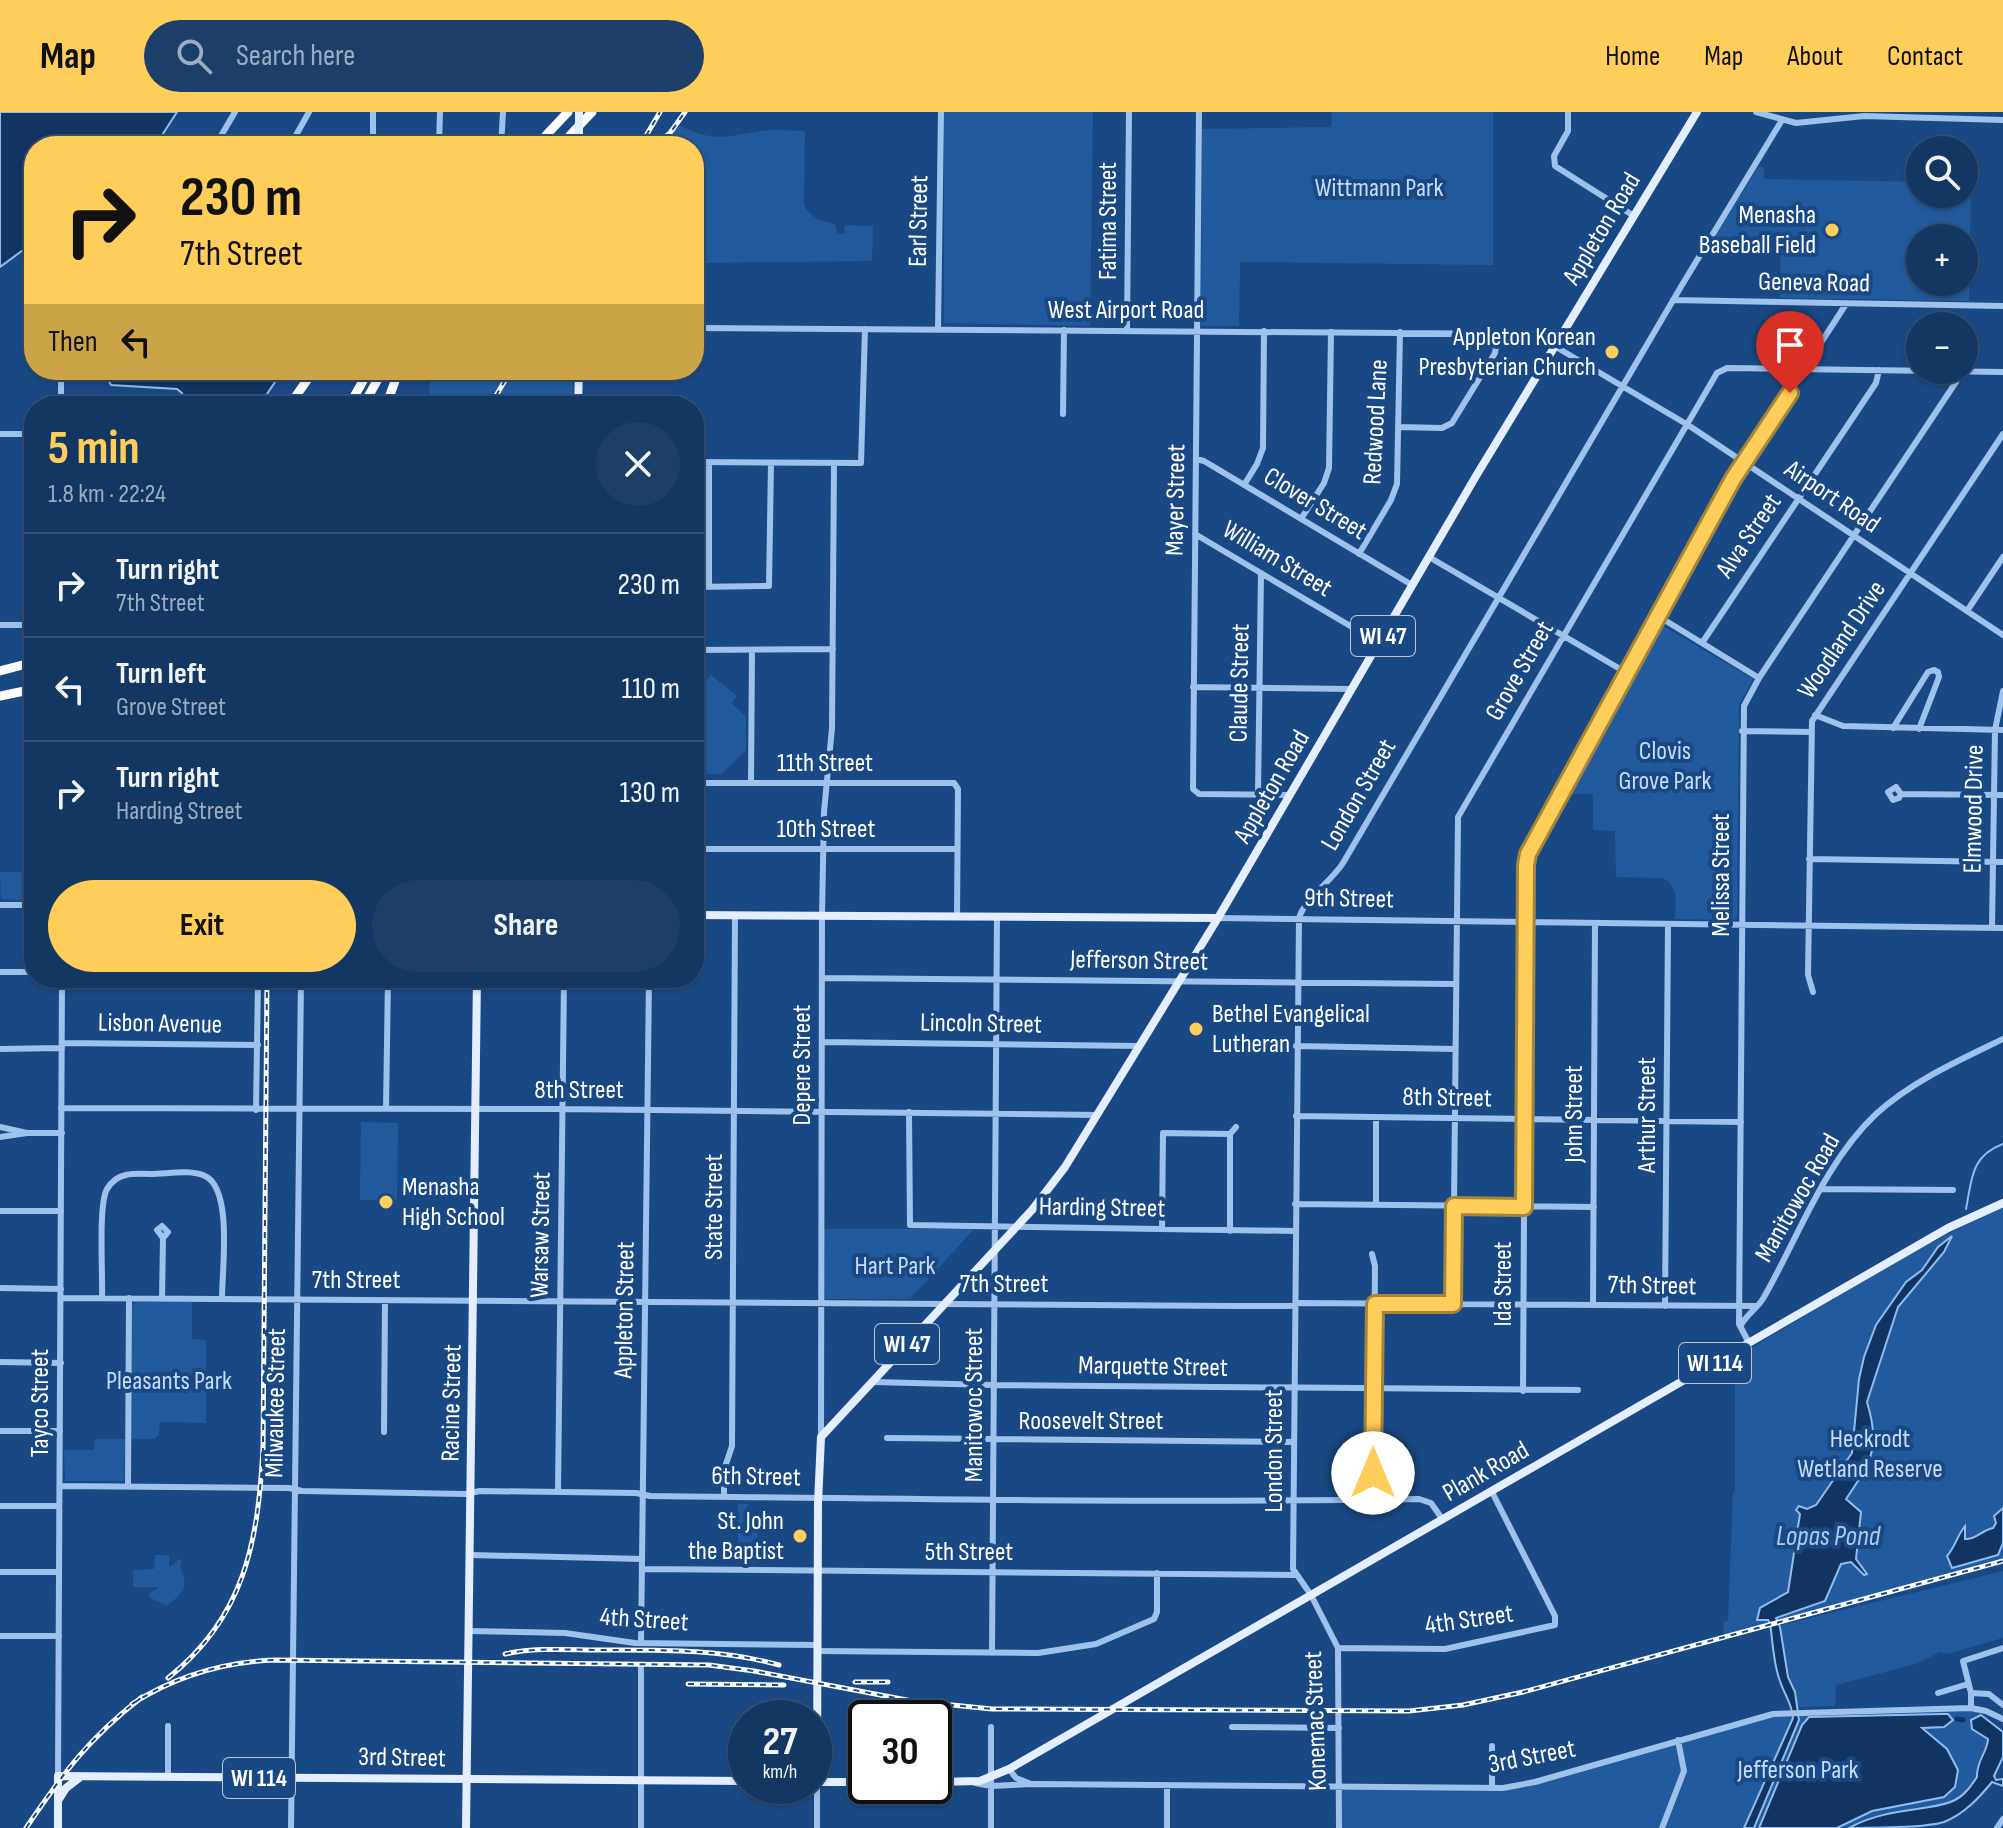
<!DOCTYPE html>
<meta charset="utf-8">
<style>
body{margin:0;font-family:"Sofia Sans Condensed",sans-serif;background:#1c3f69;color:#f1f3f6;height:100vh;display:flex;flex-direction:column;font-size:30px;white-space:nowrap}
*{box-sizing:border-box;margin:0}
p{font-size:26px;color:#9dacbe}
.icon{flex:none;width:44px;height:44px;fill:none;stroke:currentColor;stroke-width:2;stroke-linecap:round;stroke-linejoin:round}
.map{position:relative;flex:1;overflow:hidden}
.sheet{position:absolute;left:24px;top:284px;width:680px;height:592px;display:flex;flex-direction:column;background:#133763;border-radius:32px;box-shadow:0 2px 6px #0004,0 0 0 2px #325178}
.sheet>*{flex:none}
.top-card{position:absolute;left:24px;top:24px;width:680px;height:244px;border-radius:32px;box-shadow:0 2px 6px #0004,0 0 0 2px #325178;background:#fecd5a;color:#111;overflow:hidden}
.fabs{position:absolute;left:1906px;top:24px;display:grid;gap:16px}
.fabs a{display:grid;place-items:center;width:72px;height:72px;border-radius:50%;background:#133763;box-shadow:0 2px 6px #0004,0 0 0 2px #325178;font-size:40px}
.speed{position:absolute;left:728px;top:1588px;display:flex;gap:16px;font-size:40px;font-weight:700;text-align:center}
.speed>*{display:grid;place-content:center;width:104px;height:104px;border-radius:50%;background:#133763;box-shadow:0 2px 6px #0004,0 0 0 2px #325178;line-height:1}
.speed small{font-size:20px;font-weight:400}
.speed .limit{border:4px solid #111;border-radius:12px;background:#fff;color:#111}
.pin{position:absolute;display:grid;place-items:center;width:68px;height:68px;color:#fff;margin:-82px -34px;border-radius:50% 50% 50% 0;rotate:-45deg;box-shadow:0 0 8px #0007}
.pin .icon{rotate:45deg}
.me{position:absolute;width:88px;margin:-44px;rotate:0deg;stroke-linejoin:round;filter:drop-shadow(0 0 6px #0008)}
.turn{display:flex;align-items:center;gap:28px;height:168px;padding:0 24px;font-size:36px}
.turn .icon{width:104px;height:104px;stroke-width:2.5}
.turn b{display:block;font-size:56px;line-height:68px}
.then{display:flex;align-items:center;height:76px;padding:0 24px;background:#0003;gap:16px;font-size:30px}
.round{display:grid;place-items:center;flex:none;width:84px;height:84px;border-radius:42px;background:#1c3f69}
.headline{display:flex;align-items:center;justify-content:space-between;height:136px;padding:0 24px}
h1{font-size:48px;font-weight:700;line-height:60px;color:#fecd5a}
.cta{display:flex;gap:16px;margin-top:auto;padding:16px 24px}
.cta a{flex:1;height:92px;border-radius:48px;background:#fecd5a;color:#111;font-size:32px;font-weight:700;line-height:92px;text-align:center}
.cta a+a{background:#1c3f69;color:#f1f3f6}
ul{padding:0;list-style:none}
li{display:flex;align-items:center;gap:24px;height:104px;padding:0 24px;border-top:2px solid #325178}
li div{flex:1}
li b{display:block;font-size:30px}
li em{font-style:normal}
header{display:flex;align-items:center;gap:48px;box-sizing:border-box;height:112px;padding:0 40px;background:#fecd5a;color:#111}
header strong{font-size:38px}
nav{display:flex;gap:44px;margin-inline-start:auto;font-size:28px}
.search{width:560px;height:72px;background:#1c3f69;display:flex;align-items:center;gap:20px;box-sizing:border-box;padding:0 28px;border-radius:44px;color:#9dacbe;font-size:30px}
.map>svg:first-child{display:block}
.green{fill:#225b9d;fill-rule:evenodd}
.water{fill:#113462;stroke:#91bdee;stroke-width:2}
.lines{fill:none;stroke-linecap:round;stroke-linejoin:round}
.stream{stroke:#91bdee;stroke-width:2}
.canal{stroke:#113462;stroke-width:5}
.minor{stroke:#9fc2ec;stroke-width:6}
.major{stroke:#e4eeff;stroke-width:8}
.highway{stroke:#fff;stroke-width:9}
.rail-casing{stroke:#fff;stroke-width:5}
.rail{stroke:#194984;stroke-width:2;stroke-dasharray:6;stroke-linecap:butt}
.major-bridge{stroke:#e4eeff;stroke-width:8}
.route-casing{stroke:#a5853a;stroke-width:20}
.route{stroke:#fecd5a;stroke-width:14}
.poi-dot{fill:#fecd5a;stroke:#194984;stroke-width:3}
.labels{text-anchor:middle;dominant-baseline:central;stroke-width:8;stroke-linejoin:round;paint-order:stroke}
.shield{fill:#194984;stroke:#bac8da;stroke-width:2}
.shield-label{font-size:24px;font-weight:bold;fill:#fff}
.park-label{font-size:26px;fill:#c4dcf9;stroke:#194984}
.poi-label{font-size:26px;fill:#fff;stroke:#194984;text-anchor:end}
.street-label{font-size:26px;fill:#fff;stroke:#194984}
.water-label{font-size:28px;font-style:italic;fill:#aaccf3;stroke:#194984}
</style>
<header>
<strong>Map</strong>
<div class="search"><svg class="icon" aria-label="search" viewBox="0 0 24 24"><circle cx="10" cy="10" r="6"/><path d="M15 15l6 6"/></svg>Search here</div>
<nav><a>Home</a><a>Map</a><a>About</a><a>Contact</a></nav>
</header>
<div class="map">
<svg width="2003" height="1716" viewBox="0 0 2003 1716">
<rect width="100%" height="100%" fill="#194984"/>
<path class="green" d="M944,0H1093L1090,214L944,211Z
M1332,0H1493V153L1240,150L1239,214H1201L1202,17L1331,15Z
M680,14C712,29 722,26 754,20C770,17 789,19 805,19L804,92C809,106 822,109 835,112L837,122H844L845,113L873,114L872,149L694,151V34H657Z
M1759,54L1764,56V67L1920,70V82H1964V71H1971L1969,189L1780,186L1781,130L1713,128ZM1920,126H1964V170H1920Z
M430,258H573V294H429Z
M1658,511L1753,567L1739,593L1737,804L1734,808L1675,807C1675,790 1680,774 1662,766L1616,765L1615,719L1593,718V682H1565Z
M694,560L705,569L711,563L737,584L731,591L746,605V638L722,662H694Z
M0,760H34V789L1,787Z
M361,1010L398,1011L397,1088H360Z
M2003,1095V1446L1724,1523L1723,1510L1728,1509L1733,1382L1735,1378V1246C1823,1193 1910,1138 2003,1095Z
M823,1117H974L910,1187H823Z
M136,1190H192V1227L206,1228V1311L160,1310L159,1323L155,1327H131L132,1194Z
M95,1327H125L124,1369H65L64,1338H94Z
M738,1392H748L743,1405L746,1415L757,1416L759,1451H738Z
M155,1443H169V1454L174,1453L178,1447L182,1449C178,1458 183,1458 184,1467C187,1479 175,1487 167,1494L149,1485L150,1481L160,1475H133V1458L154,1457Z
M2003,1459V1526L1947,1542L1940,1540L1919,1551L1836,1573L1835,1594L1797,1595L1778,1514Z
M1977,1598L1982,1599L1981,1603L1971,1609L1972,1617L1988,1627V1632C1980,1641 1976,1653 1977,1665C1971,1673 1965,1683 1955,1688C1944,1694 1929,1695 1917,1697C1895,1700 1870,1704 1849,1716H1342V1676L1502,1677L1754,1608L1792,1600Z"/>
<path class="water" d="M0,0H177L155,34H34V130L0,155Z
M103,258H283L259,294H186L182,281L177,277L111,273Z
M1952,1124L1944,1140L1898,1195L1867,1290C1881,1336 1871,1350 1846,1387L1861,1400L1856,1447L1867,1462L1864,1463L1851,1450L1841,1452L1825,1489L1776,1506L1780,1515L1788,1565L1795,1580L1799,1608L1754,1716H1744L1793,1606C1792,1591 1784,1582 1780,1569C1773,1551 1773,1530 1770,1511L1768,1508H1757L1760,1496L1788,1480L1800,1402L1796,1398L1799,1394L1807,1397L1816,1393L1852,1341L1859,1267L1864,1245L1876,1213L1906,1170L1922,1158L1938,1135Z
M2003,1396V1431L1998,1443L1952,1456L1947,1444C1955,1435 1957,1424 1965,1414V1427C1976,1428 1982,1418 1993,1416L1996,1411L1994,1404Z
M1943,1602H1948L1953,1608L1944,1615L1922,1616L1947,1637L1958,1658L1955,1675L1944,1685L1872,1699L1837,1716H1759L1802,1613L1809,1605Z
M1981,1603L2003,1620V1645L1994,1664L1996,1668L2003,1667V1674L1992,1670C1979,1686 1964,1702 1944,1710C1925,1716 1872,1716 1849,1716C1870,1704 1895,1700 1917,1697C1929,1695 1944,1694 1955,1688C1965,1683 1971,1674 1977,1665C1976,1649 1988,1639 1988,1627L1972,1617L1971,1608Z"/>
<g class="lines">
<path class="stream" d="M1966,1097C1972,1066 1971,1044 2003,1032"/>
<path class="canal" d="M1957,1607L1963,1608"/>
<path class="minor" d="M1199,0L1193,677L1199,682L1290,683
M1568,0V19L1554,44L1555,54L1634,104
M1756,0L1796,11L1864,4L2003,8
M215,34L235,0
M290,34L309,0
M373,34V0
M439,34L440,0
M501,34L503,0
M1673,188L2003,194
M694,216L1534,222L1688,313L2003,523
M938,218L941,0
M1127,219L1129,0
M61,258V294
M1063,302L1064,218
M1398,315L1442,316L1452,311L1495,241L1498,221
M0,322H34
M1196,347L1204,349L1412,473
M694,350L861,351L865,217
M1244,373L1257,352L1263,336L1264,219
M1301,407L1324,371L1329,356L1331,220
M1195,422L1379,531
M1359,442L1391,388L1397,372L1400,220
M1429,445L1627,561
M694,475L769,474L771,351
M709,475V351
M1967,499L2003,445
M1658,504L1759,566
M0,513H34
M1702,531L1876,271L1879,258
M694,538L833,537
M1193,575L1352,577
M1815,603L1843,614L2003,618
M1893,616L1928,560L1934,558L1938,560L1939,565L1919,617
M1742,619L1811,620
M694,671H954L958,677L957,804
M751,671L752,538
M1258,682L1261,461
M1901,682L1896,675L1888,680L1893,688L1899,686L1901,682L2003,683
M694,737H957
M1809,747L2003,750
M0,793H34
M1218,806L2003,816
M1992,816L1995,618L2003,579
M0,860H34
M106,866L258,870
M822,866L1455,872
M1813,880L1808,863L1812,609L2003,322
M822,930L1139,934
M62,931L258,933
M1296,934L1455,937
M0,937L62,936
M61,996L563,997L1097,1003
M386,997L388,866
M256,998L258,869
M909,1000L910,1113L1295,1119
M1296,1004L1741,1010
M1376,1005V1093
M0,1015L27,1021
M0,1025L27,1021H62
M1822,1077L1953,1078
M1295,1092L1594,1095
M0,1099H61
M1162,1117L1163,1021L1230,1022
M1230,1119V1022L1236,1015
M1372,1142L1375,1154L1373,1388
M0,1176L61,1177
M61,1186L1234,1194H1290L1299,1191L1755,1194
M102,1186C103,1164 98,1093 107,1077C117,1060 134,1061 151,1062C167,1062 190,1057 205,1064C233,1077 222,1158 222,1186
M162,1186L163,1126L168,1120L162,1114L157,1118L163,1126
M1453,1192L1458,705L1717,261L1727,256L2003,260
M1593,1193L1595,811
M1665,1194L1668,812
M1741,1213C1747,1202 1759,1195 1764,1185C1799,1124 1824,1051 1876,1002C1912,969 1960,948 2003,927
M1749,1231L1739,1212L1744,594L1759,566L1956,270L1960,260
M0,1250L61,1251
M872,1270L994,1273L1578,1278
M1523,1279L1526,749L1733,367L1846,192
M0,1319H60
M384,1320L385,1188
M821,1325L822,803L824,700L832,616L834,352
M887,1326L1294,1330
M60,1374L289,1376L302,1379L465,1382L480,1379L636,1381L650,1384C906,1387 1163,1391 1419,1387L1431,1391L1443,1408
M128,1374L129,1186
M558,1380L564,866
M724,1385V1358L732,1334L735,803
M0,1394H59
M471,1443L642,1447
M642,1457L1296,1463
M0,1460H59
M468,1519L565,1521L635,1531L817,1533
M0,1524H59
M641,1531L649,866
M1338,1536L1445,1537L1555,1513V1504L1492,1380
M817,1539L1038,1541L1096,1532L1154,1507L1157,1500V1461
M992,1541L997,805
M1938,1581L1968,1572
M1971,1581L1989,1582L2003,1593
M1971,1596V1581L1963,1549L2003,1536
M168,1614V1665
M1232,1615L1339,1616
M1492,1634V1676
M1009,1657L1016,1666L1031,1672
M58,1664L62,866
M975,1671L991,1674L1033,1672L1503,1676L1535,1670L1773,1602L1971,1596L1986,1599L2003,1607
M291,1716L301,866
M641,1716V1556
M817,1716V1670
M991,1716V1615
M1167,1716V1673
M1339,1716L1338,1536L1311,1483L1293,1457L1299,806C1305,786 1331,770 1343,751L1682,173L1782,8
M1662,1716L1684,1659L1678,1628
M1997,1716L2003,1707"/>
<path class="major" d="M578,294L579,258
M694,803L1218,806
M815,1670H866
M817,1670L818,1391L821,1325L1032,1098L1065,1055L1218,806L1476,364L1697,0
M934,1670L980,1669L1009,1657L1948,1116L2003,1091
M59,1687L66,1676L79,1666
M58,1716V1664L746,1669
M466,1716L477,866"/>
<path class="highway" d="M536,34L568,0
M560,34L592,0
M289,294L314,258
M349,294L369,258
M363,294L383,258
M386,294L399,258
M0,559L34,550
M0,584L34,577"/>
<defs>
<path id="rail" d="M640,34L660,0
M655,34L670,21L685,0
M490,294L511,258
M505,1542C537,1535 570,1538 603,1538C663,1538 721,1537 779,1553
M168,1566C245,1505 258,1430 263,1336L267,866
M855,1570H888
M688,1572L784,1573
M132,1592C176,1564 223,1550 275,1548L709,1553L754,1559L912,1589L992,1597L1409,1599L1463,1593L1523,1580L2003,1449
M26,1716C64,1660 88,1627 142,1585"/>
</defs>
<use href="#rail" class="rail-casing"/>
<use href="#rail" class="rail"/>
<path class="major-bridge" d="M579,32V0"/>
</g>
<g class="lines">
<defs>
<path id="route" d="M1373,1361L1375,1192H1453L1454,1094L1524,1095L1526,753L1528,742L1733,367L1790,281"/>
</defs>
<use href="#route" class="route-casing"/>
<use href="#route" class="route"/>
</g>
<g class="poi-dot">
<circle cx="1832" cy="118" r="8"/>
<circle cx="1612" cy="240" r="8"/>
<circle cx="1196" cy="917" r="8"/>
<circle cx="386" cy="1090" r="8"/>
<circle cx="800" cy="1424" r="8"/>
</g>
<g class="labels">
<g class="shield">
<rect x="1351" y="504" width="64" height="40" rx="6"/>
<rect x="875" y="1212" width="64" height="40" rx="6"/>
<rect x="1679" y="1231" width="72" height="40" rx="6"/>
<rect x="223" y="1646" width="72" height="40" rx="6"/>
</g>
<g class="shield-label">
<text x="1383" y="524">WI 47</text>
<text x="907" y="1232">WI 47</text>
<text x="1715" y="1251">WI 114</text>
<text x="259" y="1666">WI 114</text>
</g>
<g class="park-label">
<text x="1379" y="76">Wittmann Park</text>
<text x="1665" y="639">Clovis<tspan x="1665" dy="30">Grove Park</tspan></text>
<text x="895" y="1154">Hart Park</text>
<text x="169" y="1269">Pleasants Park</text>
<text x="1870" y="1327">Heckrodt<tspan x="1870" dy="30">Wetland Reserve</tspan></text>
<text x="1798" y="1658">Jefferson Park</text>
</g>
<g class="poi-label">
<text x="1816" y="103">Menasha<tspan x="1816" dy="30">Baseball Field</tspan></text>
<text x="1596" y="225">Appleton Korean<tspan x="1596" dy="30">Presbyterian Church</tspan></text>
<text x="1212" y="902" text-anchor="start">Bethel Evangelical<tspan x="1212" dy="30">Lutheran</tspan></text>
<text x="402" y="1075" text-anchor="start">Menasha<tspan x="402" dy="30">High School</tspan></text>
<text x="784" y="1409">St. John<tspan x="784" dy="30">the Baptist</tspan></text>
</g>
<g class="street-label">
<text transform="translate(919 109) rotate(-89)">Earl Street</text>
<text transform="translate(1108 109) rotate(-90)">Fatima Street</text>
<text transform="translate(1602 117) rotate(-59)">Appleton Road</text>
<text transform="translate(1814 171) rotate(1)">Geneva Road</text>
<text x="1126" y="198">West Airport Road</text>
<text transform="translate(1376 310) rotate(-87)">Redwood Lane</text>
<text transform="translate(1832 385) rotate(34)">Airport Road</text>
<text transform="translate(1176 388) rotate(-89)">Mayer Street</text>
<text transform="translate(1315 392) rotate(31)">Clover Street</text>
<text transform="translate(1749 424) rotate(-56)">Alva Street</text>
<text transform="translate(1277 447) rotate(31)">William Street</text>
<text transform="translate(1842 528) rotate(-56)">Woodland Drive</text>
<text transform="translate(1520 559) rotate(-60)">Grove Street</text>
<text transform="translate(1240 571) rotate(-89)">Claude Street</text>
<text x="825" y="651">11th Street</text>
<text transform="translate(1272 675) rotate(-60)">Appleton Road</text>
<text transform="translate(1359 683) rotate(-60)">London Street</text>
<text transform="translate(1974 697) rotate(-89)">Elmwood Drive</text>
<text x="826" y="717">10th Street</text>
<text transform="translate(1721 763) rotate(-90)">Melissa Street</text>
<text transform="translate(1349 787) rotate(1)">9th Street</text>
<text transform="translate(1139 849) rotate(1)">Jefferson Street</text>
<text transform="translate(160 912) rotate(1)">Lisbon Avenue</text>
<text transform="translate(981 912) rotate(1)">Lincoln Street</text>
<text transform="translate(802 953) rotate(-90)">Depere Street</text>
<text x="579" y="978">8th Street</text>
<text transform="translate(1447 986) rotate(1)">8th Street</text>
<text transform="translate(1574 1002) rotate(-90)">John Street</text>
<text transform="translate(1647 1003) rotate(-90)">Arthur Street</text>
<text transform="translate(1798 1086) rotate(-60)">Manitowoc Road</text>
<text transform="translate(714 1095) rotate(-90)">State Street</text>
<text transform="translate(1102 1096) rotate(1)">Harding Street</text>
<text transform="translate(541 1123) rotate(-89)">Warsaw Street</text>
<text x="356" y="1168">7th Street</text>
<text x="1004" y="1172">7th Street</text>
<text transform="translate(1503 1172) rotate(-90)">Ida Street</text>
<text transform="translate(1652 1174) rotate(1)">7th Street</text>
<text transform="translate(625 1198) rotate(-89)">Appleton Street</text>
<text transform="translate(1153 1255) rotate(1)">Marquette Street</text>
<text transform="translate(40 1291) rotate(-90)">Tayco Street</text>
<text transform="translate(276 1291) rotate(-89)">Milwaukee Street</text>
<text transform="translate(452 1291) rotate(-89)">Racine Street</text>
<text transform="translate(974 1293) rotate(-90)">Manitowoc Street</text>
<text x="1091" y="1309">Roosevelt Street</text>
<text transform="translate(1274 1339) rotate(-90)">London Street</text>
<text transform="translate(1486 1360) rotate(-30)">Plank Road</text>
<text transform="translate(756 1365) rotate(1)">6th Street</text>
<text x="969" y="1440">5th Street</text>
<text transform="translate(644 1508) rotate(4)">4th Street</text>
<text transform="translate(1469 1508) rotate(-8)">4th Street</text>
<text transform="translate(1316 1609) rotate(-92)">Konemac Street</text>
<text transform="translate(1532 1645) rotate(-11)">3rd Street</text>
<text transform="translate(402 1646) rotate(1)">3rd Street</text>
</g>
<g class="water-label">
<text x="1828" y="1424">Lopas Pond</text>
</g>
</g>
</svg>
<div class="fabs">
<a><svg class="icon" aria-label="search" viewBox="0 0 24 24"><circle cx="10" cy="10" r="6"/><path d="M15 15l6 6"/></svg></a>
<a>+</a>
<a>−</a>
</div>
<div class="speed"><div>27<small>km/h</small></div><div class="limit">30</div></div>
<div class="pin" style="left:1790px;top:281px;background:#d93025"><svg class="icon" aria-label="arrive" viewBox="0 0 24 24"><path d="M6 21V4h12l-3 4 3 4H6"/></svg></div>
<svg class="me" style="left:1373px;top:1361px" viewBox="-20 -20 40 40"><circle r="19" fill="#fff"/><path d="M0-13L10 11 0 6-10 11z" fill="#fecd5a"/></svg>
<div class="top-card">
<div class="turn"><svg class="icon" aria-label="right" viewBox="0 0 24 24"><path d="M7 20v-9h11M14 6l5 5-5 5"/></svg><div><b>230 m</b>7th Street</div></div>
<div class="then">Then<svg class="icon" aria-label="left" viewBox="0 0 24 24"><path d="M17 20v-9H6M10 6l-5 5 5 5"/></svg></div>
</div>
<section class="sheet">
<div class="headline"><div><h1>5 min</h1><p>1.8 km · 22:24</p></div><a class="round"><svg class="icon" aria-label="close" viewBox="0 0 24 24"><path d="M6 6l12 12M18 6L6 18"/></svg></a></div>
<ul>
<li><svg class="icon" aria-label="right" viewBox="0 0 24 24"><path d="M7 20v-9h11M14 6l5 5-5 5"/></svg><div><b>Turn right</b><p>7th Street</p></div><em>230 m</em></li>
<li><svg class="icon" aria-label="left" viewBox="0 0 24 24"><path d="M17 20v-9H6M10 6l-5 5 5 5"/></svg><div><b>Turn left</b><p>Grove Street</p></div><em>110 m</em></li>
<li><svg class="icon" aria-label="right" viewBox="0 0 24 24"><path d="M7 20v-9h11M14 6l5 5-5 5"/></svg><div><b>Turn right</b><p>Harding Street</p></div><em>130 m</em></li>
</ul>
<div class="cta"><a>Exit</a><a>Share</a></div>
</section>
</div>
